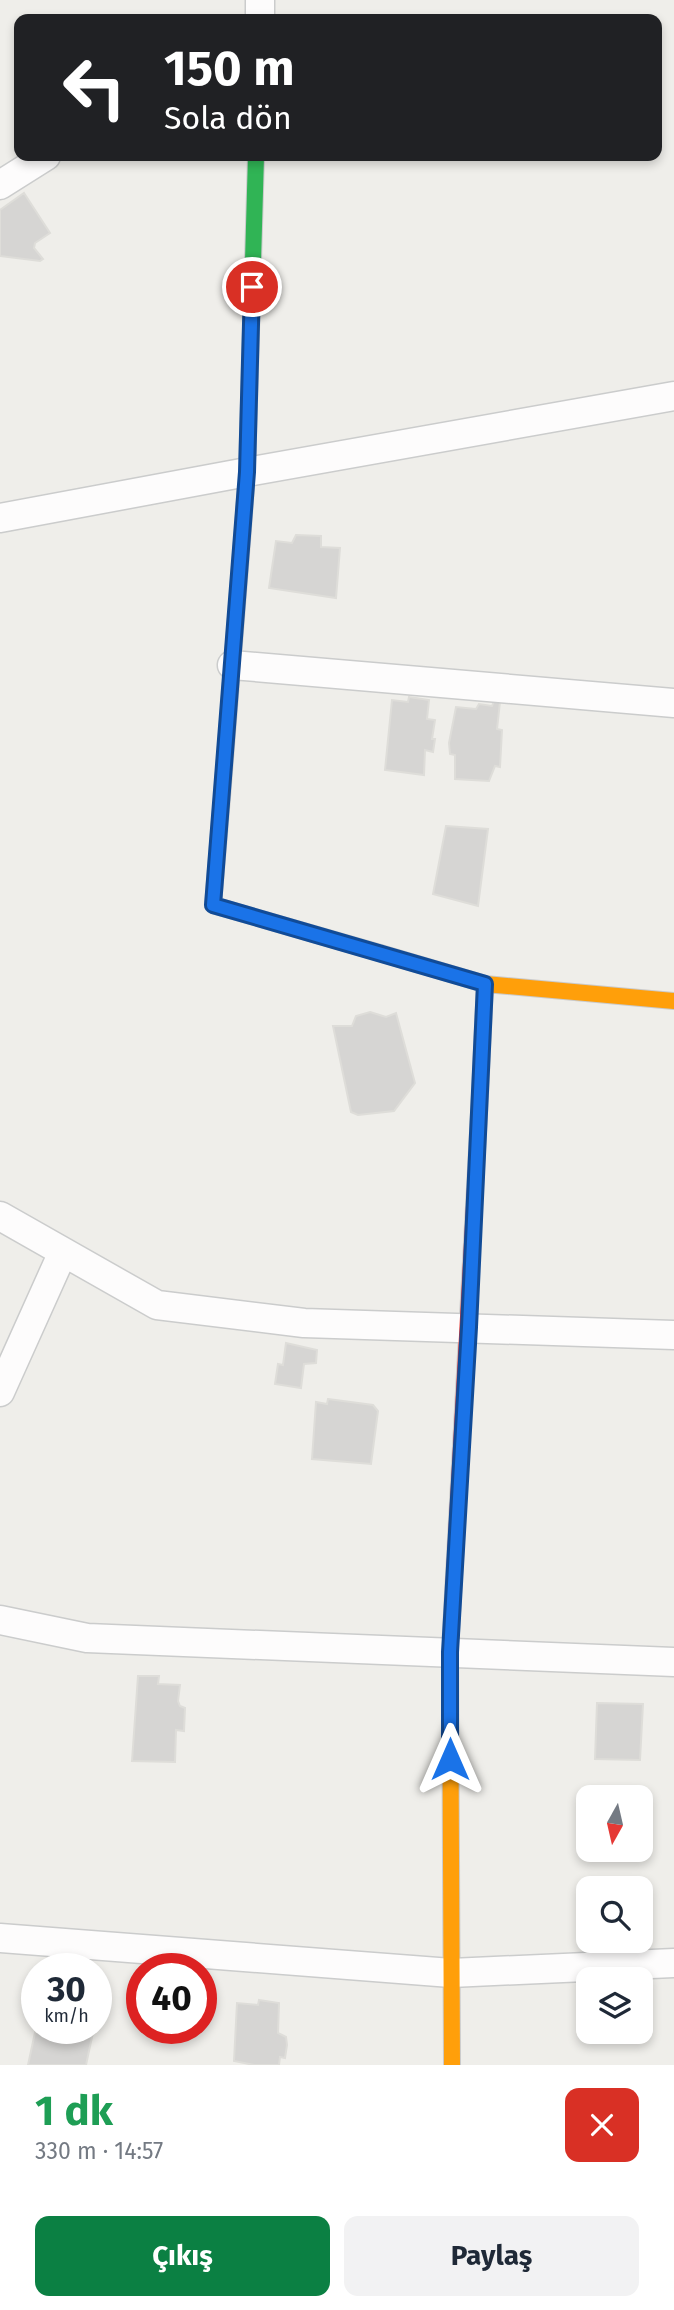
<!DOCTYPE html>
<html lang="tr">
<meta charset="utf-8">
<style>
body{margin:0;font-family:"Fira Sans",sans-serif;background:#f2f2f3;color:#1f2937;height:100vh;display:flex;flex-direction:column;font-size:26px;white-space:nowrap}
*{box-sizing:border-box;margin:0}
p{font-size:23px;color:#747a83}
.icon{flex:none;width:38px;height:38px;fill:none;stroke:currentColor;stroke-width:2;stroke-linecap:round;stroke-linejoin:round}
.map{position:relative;height:2065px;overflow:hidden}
.sheet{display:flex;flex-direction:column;background:#fff;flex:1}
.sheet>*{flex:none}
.top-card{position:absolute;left:14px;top:14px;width:648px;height:147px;border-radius:14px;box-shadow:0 4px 10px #0003;background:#202124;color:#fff;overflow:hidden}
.needle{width:46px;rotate:188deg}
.tools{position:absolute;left:576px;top:1785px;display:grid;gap:14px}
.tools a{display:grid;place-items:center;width:77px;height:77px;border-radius:14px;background:#fff;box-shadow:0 4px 10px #0003;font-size:35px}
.speed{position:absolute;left:21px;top:1953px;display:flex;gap:14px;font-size:35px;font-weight:700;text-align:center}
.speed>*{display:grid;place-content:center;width:91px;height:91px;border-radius:50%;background:#fff;box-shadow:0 4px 10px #0003;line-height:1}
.speed small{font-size:18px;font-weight:400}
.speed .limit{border:10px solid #d22;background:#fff;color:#111}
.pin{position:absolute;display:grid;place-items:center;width:60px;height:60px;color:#fff;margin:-30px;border:4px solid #fff;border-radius:50%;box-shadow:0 2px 7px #0007}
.me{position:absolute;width:77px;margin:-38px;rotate:0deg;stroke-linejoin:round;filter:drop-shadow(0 0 5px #0008)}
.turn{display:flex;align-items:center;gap:24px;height:147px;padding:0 35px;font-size:32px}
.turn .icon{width:91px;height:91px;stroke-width:2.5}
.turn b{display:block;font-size:49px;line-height:60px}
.round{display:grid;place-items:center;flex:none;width:74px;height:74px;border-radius:14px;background:#f2f2f3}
.headline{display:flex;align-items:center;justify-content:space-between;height:119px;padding:0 35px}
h1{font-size:42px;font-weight:700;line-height:52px;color:#1e9e55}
.cta{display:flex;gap:14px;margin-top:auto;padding:14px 35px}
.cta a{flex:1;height:80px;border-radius:14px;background:#0b8043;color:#fff;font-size:28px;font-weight:700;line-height:80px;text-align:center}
.cta a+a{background:#f2f2f3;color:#1f2937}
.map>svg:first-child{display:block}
.building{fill:#d6d5d3;stroke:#deddd9;stroke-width:2}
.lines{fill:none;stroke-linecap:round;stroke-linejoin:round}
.street-casing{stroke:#cbcccc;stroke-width:31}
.fast-casing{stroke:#cacacb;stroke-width:18}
.slow-casing{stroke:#cacacb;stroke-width:18}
.jam-casing{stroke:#cacacb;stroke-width:18}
.street{stroke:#fdfcfc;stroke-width:28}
.fast{stroke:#30b455;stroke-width:16}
.slow{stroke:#ff9f0a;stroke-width:16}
.jam{stroke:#e5322d;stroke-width:16}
.route-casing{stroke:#114b97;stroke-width:18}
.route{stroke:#1a73e8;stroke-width:12}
</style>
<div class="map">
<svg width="674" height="2065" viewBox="0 0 674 2065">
<rect width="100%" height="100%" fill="#efeeea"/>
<path class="building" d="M24,193L50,233L35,243L34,248L43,259L40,261L0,256V210Z
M296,535L321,536V547L340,548L336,598L269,588L276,541L292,543Z
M409,697L429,700L427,719L435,720L432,739H435L433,752L425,750L424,775L385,770L392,700L408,702Z
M494,701L500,702L497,729L502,730L500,767L495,766L489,781L455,779V755L450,754L449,743L456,707L476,709L479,704L492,706Z
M446,826L488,829L478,906L433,894Z
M370,1012L386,1017L396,1013L415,1083L394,1111L358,1115L351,1112L333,1026H352L356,1016Z
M286,1343L317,1350L316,1363L304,1364L301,1388L275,1384L278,1364L283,1365Z
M328,1399L373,1405L378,1411L371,1464L312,1459L316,1402L327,1404Z
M138,1676H159L158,1684L180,1685L178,1701L180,1706L185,1708L184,1731L176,1730L175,1762L132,1761Z
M597,1703L643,1704L640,1760L595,1759Z
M259,2000L279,2003L278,2033L286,2037L287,2045L285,2058L280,2057L279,2065H254L234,2061L237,2003L258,2005Z
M37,2023V2028H94L86,2065H28Z"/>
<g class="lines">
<defs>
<path id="street" d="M260,19V0
M0,185L46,156
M0,518L247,472L674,396
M232,665L674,703
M0,1216L157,1305L304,1323L674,1335
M0,1392L63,1252
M0,1620L87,1638L674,1662
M0,1938L451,1973L674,1963"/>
<path id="fast" d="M243,528L247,472L256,156
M222,797L213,905L380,953"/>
<path id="slow" d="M222,797L243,528
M380,953L485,984L674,1001
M480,1095L485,984
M452,2065L450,1652L453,1594"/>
<path id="jam" d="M453,1594L480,1095"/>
</defs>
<use href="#street" class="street-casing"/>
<use href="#fast" class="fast-casing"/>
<use href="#slow" class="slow-casing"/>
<use href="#jam" class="jam-casing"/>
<use href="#street" class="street"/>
<use href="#fast" class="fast"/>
<use href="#slow" class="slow"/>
<use href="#jam" class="jam"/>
</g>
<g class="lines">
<defs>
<path id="route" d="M252,287L247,472L213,905L485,984L469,1327L450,1652V1759"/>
</defs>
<use href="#route" class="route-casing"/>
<use href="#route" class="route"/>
</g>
</svg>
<div class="tools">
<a><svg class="needle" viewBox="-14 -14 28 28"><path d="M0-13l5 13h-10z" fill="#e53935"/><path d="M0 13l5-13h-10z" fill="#747a83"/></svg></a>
<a><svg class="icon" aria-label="search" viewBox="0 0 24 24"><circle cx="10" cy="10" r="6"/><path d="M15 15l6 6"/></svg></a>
<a><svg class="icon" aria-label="layers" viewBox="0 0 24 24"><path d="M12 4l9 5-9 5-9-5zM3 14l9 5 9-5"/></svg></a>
</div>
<div class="speed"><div>30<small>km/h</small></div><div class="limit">40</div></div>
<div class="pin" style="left:252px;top:287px;background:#d93025"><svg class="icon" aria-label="arrive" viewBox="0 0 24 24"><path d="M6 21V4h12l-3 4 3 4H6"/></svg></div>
<svg class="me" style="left:450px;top:1759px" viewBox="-20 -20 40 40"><path d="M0-17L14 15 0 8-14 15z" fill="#1a73e8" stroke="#fff" stroke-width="4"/></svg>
<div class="top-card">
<div class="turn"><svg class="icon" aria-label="left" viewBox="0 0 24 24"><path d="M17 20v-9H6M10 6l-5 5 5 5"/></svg><div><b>150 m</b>Sola dön</div></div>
</div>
</div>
<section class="sheet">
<div class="headline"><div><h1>1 dk</h1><p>330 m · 14:57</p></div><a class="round" style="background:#d93025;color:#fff"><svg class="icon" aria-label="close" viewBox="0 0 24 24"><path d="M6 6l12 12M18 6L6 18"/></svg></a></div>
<div class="cta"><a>Çıkış</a><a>Paylaş</a></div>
</section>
